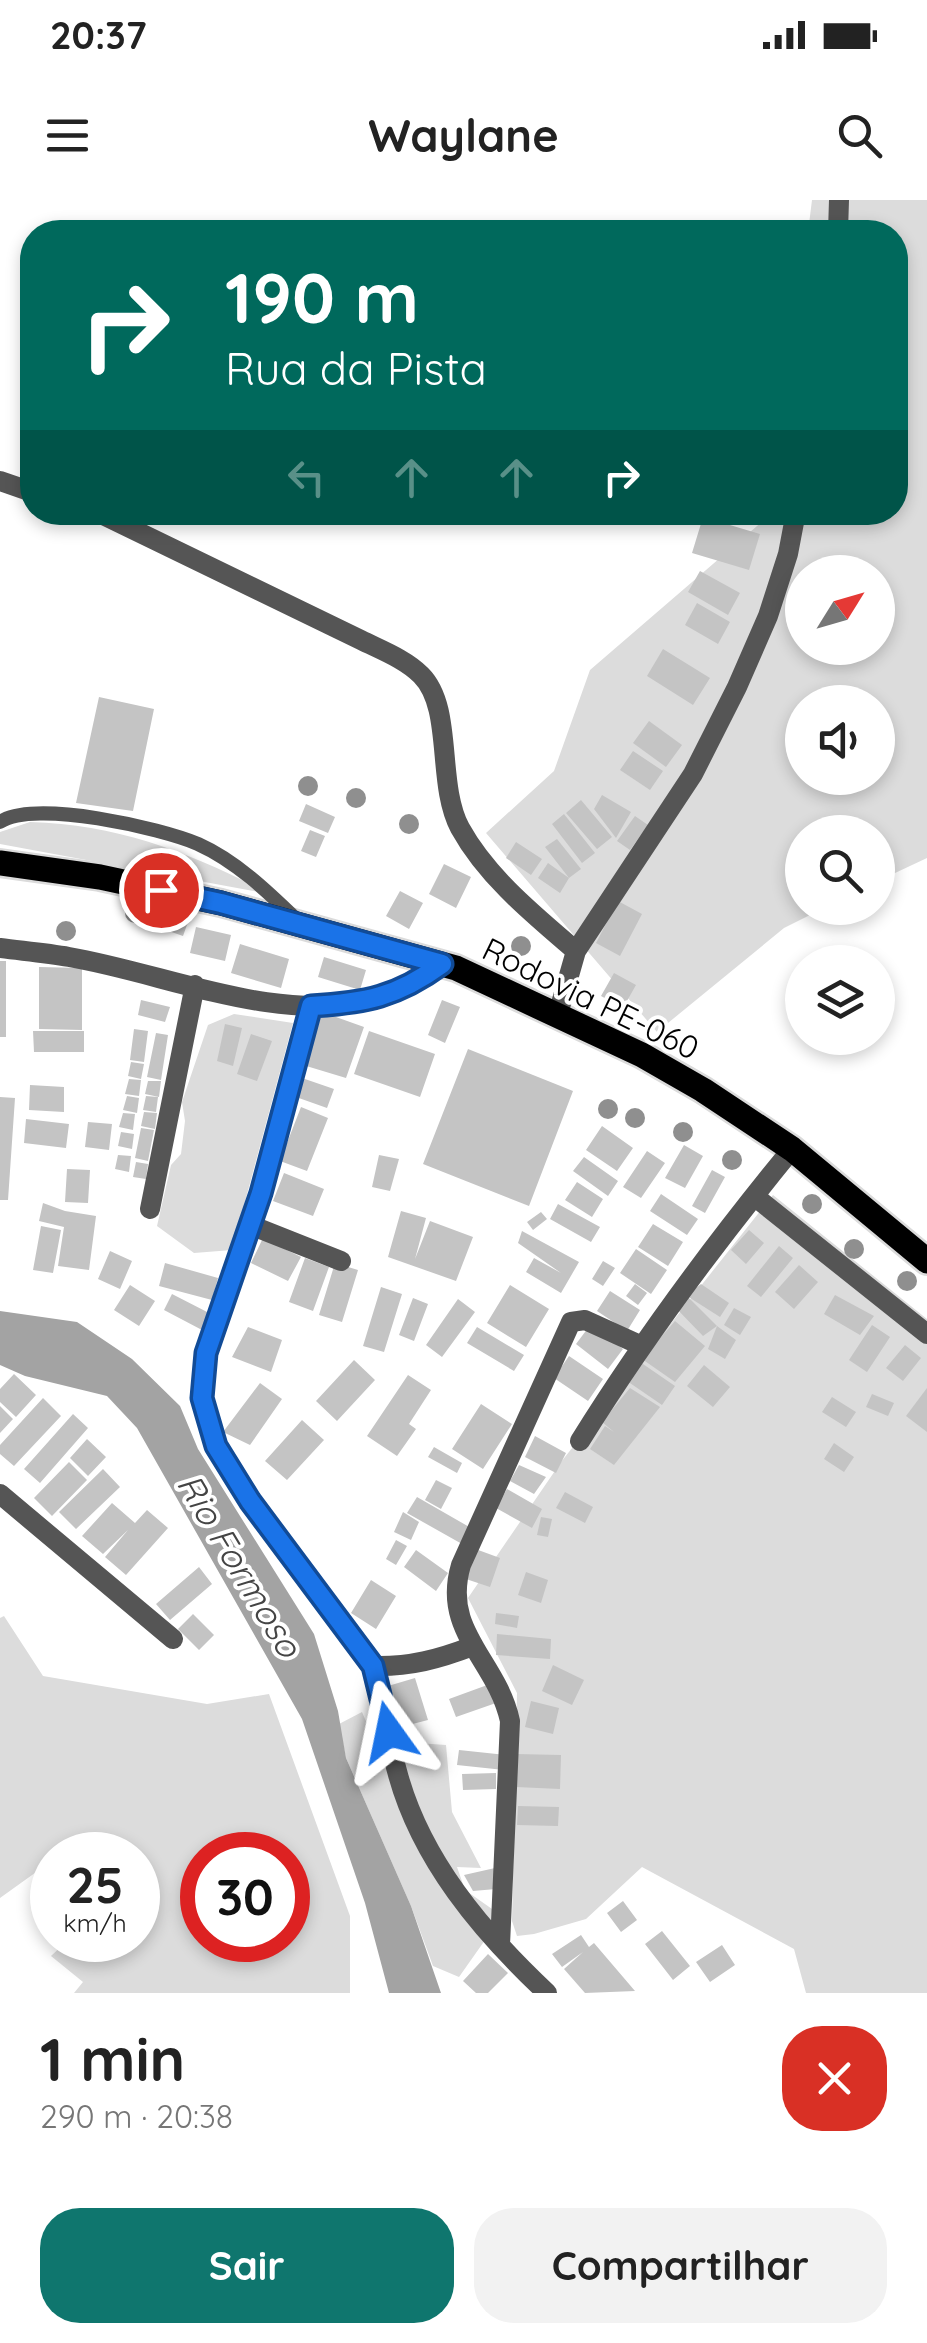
<!DOCTYPE html>
<html lang="pt">
<meta charset="utf-8">
<style>
body{margin:0;font-family:Quicksand,sans-serif;background:#f2f2f2;color:#222;height:100vh;display:flex;flex-direction:column;font-size:38px;white-space:nowrap}
*{box-sizing:border-box;margin:0}
p{font-size:32px;color:#767676}
.icon{flex:none;width:55px;height:55px;fill:none;stroke:currentColor;stroke-width:2;stroke-linecap:round;stroke-linejoin:round}
.map{position:relative;height:1793px;overflow:hidden}
.panel{display:flex;flex-direction:column;background:#fff;flex:1}
.panel>*{flex:none}
.guide{position:absolute;left:20px;top:20px;width:888px;height:305px;border-radius:40px;box-shadow:0 5px 15px #0003;background:#00695c;color:#fff;overflow:hidden}
.needle{width:65px;rotate:53deg}
.fabs{position:absolute;left:785px;top:355px;display:grid;gap:20px}
.fabs a{display:grid;place-items:center;width:110px;height:110px;border-radius:50%;background:#fff;box-shadow:0 5px 15px #0003;font-size:50px}
.speed{position:absolute;left:30px;top:1632px;display:flex;gap:20px;font-size:50px;font-weight:700;text-align:center}
.speed>*{display:grid;place-content:center;width:130px;height:130px;border-radius:50%;background:#fff;box-shadow:0 5px 15px #0003;line-height:1}
.speed small{font-size:25px;font-weight:400}
.speed .limit{border:15px solid #d22;background:#fff;color:#111}
.pin{position:absolute;display:grid;place-items:center;width:85px;height:85px;color:#fff;margin:-42px;border:5px solid #fff;border-radius:50%;box-shadow:0 2px 10px #0007}
.me{position:absolute;width:110px;margin:-55px;rotate:348deg;stroke-linejoin:round;filter:drop-shadow(0 0 8px #0008)}
.turn{display:flex;align-items:center;gap:35px;height:210px;padding:0 40px;font-size:45px}
.turn .icon{width:130px;height:130px;stroke-width:2.5}
.turn b{display:block;font-size:70px;line-height:85px}
.lanes{display:flex;align-items:center;height:95px;padding:0 40px;background:#0003;justify-content:center;gap:50px;direction:ltr}
.lanes .off{opacity:.35}
.round{display:grid;place-items:center;flex:none;width:105px;height:105px;border-radius:40px;background:#f2f2f2}
.headline{display:flex;align-items:center;justify-content:space-between;height:170px;padding:0 40px}
h1{font-size:60px;font-weight:700;line-height:75px}
.button{display:flex;gap:20px;margin-top:auto;padding:20px 40px}
.button a{flex:1;height:115px;border-radius:40px;background:#0f766e;color:#fff;font-size:40px;font-weight:700;line-height:115px;text-align:center}
.button a+a{background:#f2f2f2;color:#222}
.status{display:flex;justify-content:space-between;align-items:center;height:70px;padding:0 50px;background:#fff;direction:ltr}
.status svg{height:28px;fill:currentColor}
header{display:flex;justify-content:space-between;align-items:center;height:130px;padding:0 40px;background:#fff;font-size:45px;font-weight:700}
.map>svg:first-child{display:block}
.green{fill:#dcdcdc;fill-rule:evenodd}
.water{fill:#a3a3a3}
.building{fill:#c4c4c4}
.lines{fill:none;stroke-linecap:round;stroke-linejoin:round}
.primary-casing{stroke:#dbdbdb;stroke-width:30}
.lane{stroke:#555;stroke-width:14}
.street{stroke:#555;stroke-width:20}
.primary{stroke:#000;stroke-width:25}
.tree{fill:#8f8f8f}
.route-casing{stroke:#114b97;stroke-width:25}
.route{stroke:#1a73e8;stroke-width:18}
.labels{text-anchor:middle;dominant-baseline:central;stroke-width:8;stroke-linejoin:round;paint-order:stroke}
.street-label{font-size:32px;fill:#000;stroke:#fff}
.water-label{font-size:35px;font-style:italic;fill:#444;stroke:#fff}
</style>
<div class="status"><b>20:37</b><svg viewBox="0 0 49 12"><path d="M0 12V9h3v3zM5 12V6h3v6zM10 12V3h3v9zM15 12V0h3v12zM26 1h20v11H26zM47 4h2v5h-2z"/></svg></div>
<header><svg class="icon" aria-label="menu" viewBox="0 0 24 24"><path d="M4 6h16M4 12h16M4 18h16"/></svg>Waylane<svg class="icon" aria-label="search" viewBox="0 0 24 24"><circle cx="10" cy="10" r="6"/><path d="M15 15l6 6"/></svg></header>
<div class="map">
<svg width="927" height="1793" viewBox="0 0 927 1793">
<rect width="100%" height="100%" fill="#fff"/>
<path class="green" d="M812,0H927V658L878,681V632H802V708H824L784,728L657,832L486,633L554,571L590,470L772,313L895,312V32H808ZM802,372H878V448H802ZM802,502H878V578H802Z
M30,622C121,625 191,653 270,694L0,644V632Z
M234,814L293,823L232,1050L194,1053L157,1026L171,965L181,954L185,921L182,902L208,825Z
M773,995L927,1119V1793H806L794,1749L642,1667L586,1719L534,1734L517,1736L512,1721L517,1493L468,1398L561,1262Z
M4,1416L43,1476L207,1504L269,1494L350,1716V1793H74L83,1782L51,1756L68,1740H138V1655H52V1666L46,1665L0,1698V1418ZM288,1655V1740H202V1655Z
M362,1512L374,1540L446,1545L452,1612L481,1668L457,1667L465,1690L502,1716L459,1777L433,1766L411,1706L346,1558L339,1524Z"/>
<path class="water" d="M0,1111L77,1122L132,1159L180,1206L198,1249L314,1434L338,1511L346,1558L411,1706L441,1793H389L365,1703L302,1519L137,1228L107,1196L25,1176L0,1165Z"/>
<path class="building" d="M703,317L760,334L749,370L692,353Z
M700,371L740,393L728,415L688,392Z
M697,403L730,422L718,444L685,425Z
M663,449L710,478L693,505L647,476Z
M99,497L154,509L133,611L76,603Z
M649,521L682,545L666,567L633,543Z
M633,551L663,571L650,590L620,570Z
M602,595L631,612L616,638L594,609Z
M581,600L612,637L597,649L566,613Z
M306,604L335,617L328,633L299,621Z
M564,614L595,653L582,663L552,624Z
M635,616L648,625L630,650L617,641Z
M310,630L325,636L316,657L301,651Z
M557,639L581,669L569,678L560,693L538,678L548,663L569,678L545,647Z
M516,642L542,659L531,675L506,658Z
M444,664L471,677L456,708L429,694Z
M400,691L423,703L409,729L386,716Z
M618,701L642,714L620,756L596,743Z
M165,714L188,722L183,736L160,728Z
M196,727L231,735L225,761L190,753Z
M240,744L289,759L281,788L231,773Z
M324,757L366,770L360,790L318,777Z
M0,761H6V837H0Z
M39,767L82,768V830L39,829Z
M614,773L636,785L623,808L601,796Z
M141,800L170,807L165,822L138,815Z
M442,800L460,807L445,843L428,835Z
M322,812L364,827L346,878L303,865Z
M225,824L242,828L233,866L217,861Z
M134,829L148,831L144,862L130,860Z
M33,831H84V852H34Z
M369,831L435,854L420,897L354,874Z
M156,833L168,835L161,880L147,877Z
M251,834L272,841L257,881L237,874Z
M468,849L573,891L529,1006L423,964Z
M131,862L144,864L141,879L128,876Z
M302,878L334,889L327,908L296,897Z
M129,879L141,880L139,896L125,894Z
M148,881H161L159,897L145,894Z
M30,885L64,887V912L29,910Z
M127,896L139,898L137,913L123,910Z
M146,896L158,897L156,912L143,910Z
M0,897L15,898L8,1000H0Z
M301,907L328,918L307,971L280,961Z
M144,912L157,913L155,929L141,926Z
M123,913L135,914L133,930L119,927Z
M26,919L69,924L66,948L24,943Z
M88,922L112,924L109,950L85,947Z
M602,926L633,948L617,971L586,950Z
M141,928L154,930L148,961L135,958Z
M121,932L134,934L132,949L118,946Z
M684,945L703,956L685,988L665,978Z
M647,951L665,963L641,998L623,987Z
M118,955L131,956L129,972L115,969Z
M379,955L399,959L390,991L372,987Z
M584,957L618,981L608,996L573,971Z
M136,962L148,964L146,979L133,977Z
M67,969L90,970L88,1003L65,1002Z
M712,970L725,977L705,1013L692,1006Z
M284,973L324,989L313,1016L273,1001Z
M577,982L603,999L592,1017L565,1000Z
M661,994L698,1019L687,1035L650,1011Z
M43,1003L65,1011L96,1016L89,1070L58,1066L64,1027L39,1021Z
M558,1004L600,1027L591,1042L550,1019Z
M401,1011L426,1018L415,1059L430,1021L473,1037L456,1081L388,1057Z
M541,1012L547,1019L533,1030L527,1022Z
M653,1024L683,1042L668,1066L638,1047Z
M41,1026L61,1030L53,1073L33,1070Z
M749,1030L764,1043L746,1064L731,1050Z
M522,1031L579,1062L561,1093L526,1072L534,1058L561,1073L518,1043Z
M263,1038L301,1057L288,1081L251,1063Z
M779,1046L793,1058L761,1097L747,1086Z
M636,1049L667,1070L651,1094L620,1073Z
M110,1051L132,1061L120,1089L98,1079Z
M305,1058L329,1067L313,1111L289,1102Z
M603,1061L615,1068L603,1086L592,1079Z
M165,1063L218,1078L212,1100L159,1086Z
M335,1063L358,1070L342,1122L319,1115Z
M799,1065L818,1082L794,1109L775,1092Z
M635,1084L647,1093L638,1105L626,1096Z
M701,1084L729,1103L720,1117L687,1096L717,1126L703,1136L674,1106Z
M130,1085L155,1101L139,1126L114,1110Z
M510,1085L549,1109L526,1147L487,1123Z
M381,1087L402,1094L384,1152L363,1146Z
M610,1091L640,1110L627,1131L597,1111Z
M172,1094L211,1114L202,1130L164,1110Z
M835,1095L874,1116L860,1135L824,1114Z
M413,1098L428,1104L414,1141L399,1135Z
M458,1099L475,1112L442,1157L426,1145Z
M734,1108L751,1117L740,1135L724,1125Z
M675,1121L705,1146L675,1182L642,1159Z
M591,1124L623,1149L608,1169L576,1144Z
M872,1125L890,1137L867,1172L849,1160Z
M717,1126L736,1140L725,1159L708,1149Z
M248,1127L282,1140L271,1172L232,1157Z
M477,1127L524,1155L514,1171L467,1143Z
M905,1145L921,1158L903,1181L886,1168Z
M569,1156L603,1179L588,1201L554,1178Z
M354,1160L375,1180L337,1221L316,1201Z
M640,1162L675,1186L662,1205L627,1181Z
M704,1165L730,1187L713,1207L687,1186Z
M14,1174L36,1195L16,1217L0,1202V1189Z
M408,1175L431,1190L409,1224L416,1229L397,1256L367,1236Z
M260,1183L282,1199L250,1245L223,1232Z
M630,1188L660,1207L614,1265L590,1249L605,1226L614,1232L602,1222Z
M927,1188V1232L906,1216Z
M872,1194L894,1203L888,1216L866,1207Z
M832,1197L856,1212L846,1227L822,1212Z
M43,1198L61,1216L14,1266L0,1254V1245Z
M481,1204L512,1224L483,1269L452,1249Z
M0,1206L13,1219L0,1233Z
M73,1214L88,1228L40,1283L24,1269Z
M302,1220L324,1240L287,1280L265,1261Z
M535,1236L566,1253L556,1273L525,1257Z
M87,1239L106,1257L88,1276L70,1258Z
M834,1243L854,1257L844,1272L824,1259Z
M434,1247L462,1263L457,1273L428,1257Z
M69,1262L87,1280L52,1316L34,1298Z
M519,1265L546,1277L534,1294L510,1281Z
M103,1269L120,1287L76,1329L59,1312Z
M436,1280L452,1288L441,1309L425,1300Z
M507,1289L542,1309L532,1328L496,1308Z
M565,1292L593,1307L585,1323L556,1308Z
M417,1297L471,1328L462,1344L407,1313Z
M112,1303L135,1323L147,1310L168,1328L126,1375L105,1357L128,1330L103,1354L82,1336Z
M403,1312L419,1322L411,1340L394,1332Z
M541,1317L552,1319L548,1337L537,1335Z
M396,1340L407,1346L396,1365L386,1359Z
M470,1347L500,1358L490,1387L460,1377Z
M416,1350L448,1373L436,1391L404,1367Z
M199,1367L212,1384L170,1420L156,1404Z
M526,1372L548,1380L541,1403L518,1395Z
M371,1380L396,1396L376,1429L351,1413Z
M496,1413L519,1416L517,1428L495,1424Z
M193,1414L214,1435L199,1450L178,1429Z
M497,1434L551,1439L550,1459L496,1455Z
M553,1465L584,1480L572,1505L542,1491Z
M415,1478L428,1520L401,1527L388,1486Z
M490,1484L496,1503L456,1517L449,1499Z
M531,1501L559,1508L553,1534L525,1527Z
M459,1550L506,1555L504,1570L457,1565Z
M516,1554L561,1555L560,1589L516,1587Z
M496,1573V1589L463,1590L462,1574Z
M518,1606L559,1607L558,1626L517,1625Z
M495,1668L496,1689L473,1691L464,1675Z
M623,1701L637,1720L621,1732L607,1713Z
M662,1731L690,1766L673,1780L645,1744Z
M581,1735L589,1747L594,1743L635,1791L585,1793L564,1769L583,1752L562,1767L552,1754Z
M722,1745L735,1765L710,1782L696,1762Z
M488,1754L508,1773L488,1793H476L463,1781Z"/>
<g class="lines">
<defs>
<path id="primary" d="M0,663L100,677L221,703L456,768L642,855L703,890L792,949L927,1061"/>
</defs>
<use href="#primary" class="primary-casing"/>
<path class="lane" d="M0,622C35,599 160,628 198,644C236,661 268,692 297,720"/>
<path class="street" d="M838,32L839,0
M0,281L32,292
M97,312L361,440C381,450 405,459 421,475C454,508 436,583 460,628C487,677 534,715 576,751
M0,748C23,751 46,753 69,757C168,774 272,823 373,800C399,794 421,779 441,764
M311,806L261,993L206,1153L202,1198L216,1246L249,1301L373,1466C385,1500 387,1536 397,1571C420,1659 482,1732 547,1793
M558,814L576,751L693,574L737,487L768,416L788,354L796,312
M754,996L927,1134
M150,1009L195,785
M250,1025L341,1061
M580,1241C644,1138 715,1043 792,949
M0,1294L173,1439
M373,1466C410,1467 439,1459 473,1446
M500,1745L510,1521C497,1460 441,1432 461,1365L571,1122L585,1120L640,1145"/>
<use href="#primary" class="primary"/>
</g>
<g class="tree">
<circle cx="308" cy="586" r="10"/>
<circle cx="356" cy="598" r="10"/>
<circle cx="409" cy="624" r="10"/>
<circle cx="135" cy="713" r="10"/>
<circle cx="66" cy="731" r="10"/>
<circle cx="521" cy="746" r="10"/>
<circle cx="608" cy="909" r="10"/>
<circle cx="635" cy="918" r="10"/>
<circle cx="683" cy="932" r="10"/>
<circle cx="732" cy="960" r="10"/>
<circle cx="812" cy="1004" r="10"/>
<circle cx="854" cy="1049" r="10"/>
<circle cx="907" cy="1081" r="10"/>
</g>
<g class="lines">
<defs>
<path id="route" d="M161,690L221,703L442,764C397,797 365,803 311,806L261,993L206,1153L202,1198L216,1246L250,1301L373,1466L389,1532"/>
</defs>
<use href="#route" class="route-casing"/>
<use href="#route" class="route"/>
</g>
<g class="labels">
<g class="street-label">
<text transform="translate(591 798) rotate(26)">Rodovia PE-060</text>
</g>
<g class="water-label">
<text transform="translate(240 1365) rotate(59)">Rio Formoso</text>
</g>
</g>
</svg>
<div class="fabs">
<a><svg class="needle" viewBox="-14 -14 28 28"><path d="M0-13l5 13h-10z" fill="#e53935"/><path d="M0 13l5-13h-10z" fill="#767676"/></svg></a>
<a><svg class="icon" aria-label="sound" viewBox="0 0 24 24"><path d="M4 9h4l5-4v14l-5-4H4zM17 9q2 3 0 6"/></svg></a>
<a><svg class="icon" aria-label="search" viewBox="0 0 24 24"><circle cx="10" cy="10" r="6"/><path d="M15 15l6 6"/></svg></a>
<a><svg class="icon" aria-label="layers" viewBox="0 0 24 24"><path d="M12 4l9 5-9 5-9-5zM3 14l9 5 9-5"/></svg></a>
</div>
<div class="speed"><div>25<small>km/h</small></div><div class="limit">30</div></div>
<div class="pin" style="left:161px;top:690px;background:#d93025"><svg class="icon" aria-label="arrive" viewBox="0 0 24 24"><path d="M6 21V4h12l-3 4 3 4H6"/></svg></div>
<svg class="me" style="left:389px;top:1532px" viewBox="-20 -20 40 40"><path d="M0-17L14 15 0 8-14 15z" fill="#1a73e8" stroke="#fff" stroke-width="4"/></svg>
<div class="guide">
<div class="turn"><svg class="icon" aria-label="right" viewBox="0 0 24 24"><path d="M7 20v-9h11M14 6l5 5-5 5"/></svg><div><b>190 m</b>Rua da Pista</div></div>
<div class="lanes"><svg class="icon off" aria-label="left" viewBox="0 0 24 24"><path d="M17 20v-9H6M10 6l-5 5 5 5"/></svg><svg class="icon off" aria-label="ahead" viewBox="0 0 24 24"><path d="M12 20V5M6 11l6-6 6 6"/></svg><svg class="icon off" aria-label="ahead" viewBox="0 0 24 24"><path d="M12 20V5M6 11l6-6 6 6"/></svg><svg class="icon" aria-label="right" viewBox="0 0 24 24"><path d="M7 20v-9h11M14 6l5 5-5 5"/></svg></div>
</div>
</div>
<section class="panel">
<div class="headline"><div><h1>1 min</h1><p>290 m · 20:38</p></div><a class="round" style="background:#d93025;color:#fff"><svg class="icon" aria-label="close" viewBox="0 0 24 24"><path d="M6 6l12 12M18 6L6 18"/></svg></a></div>
<div class="button"><a>Sair</a><a>Compartilhar</a></div>
</section>
